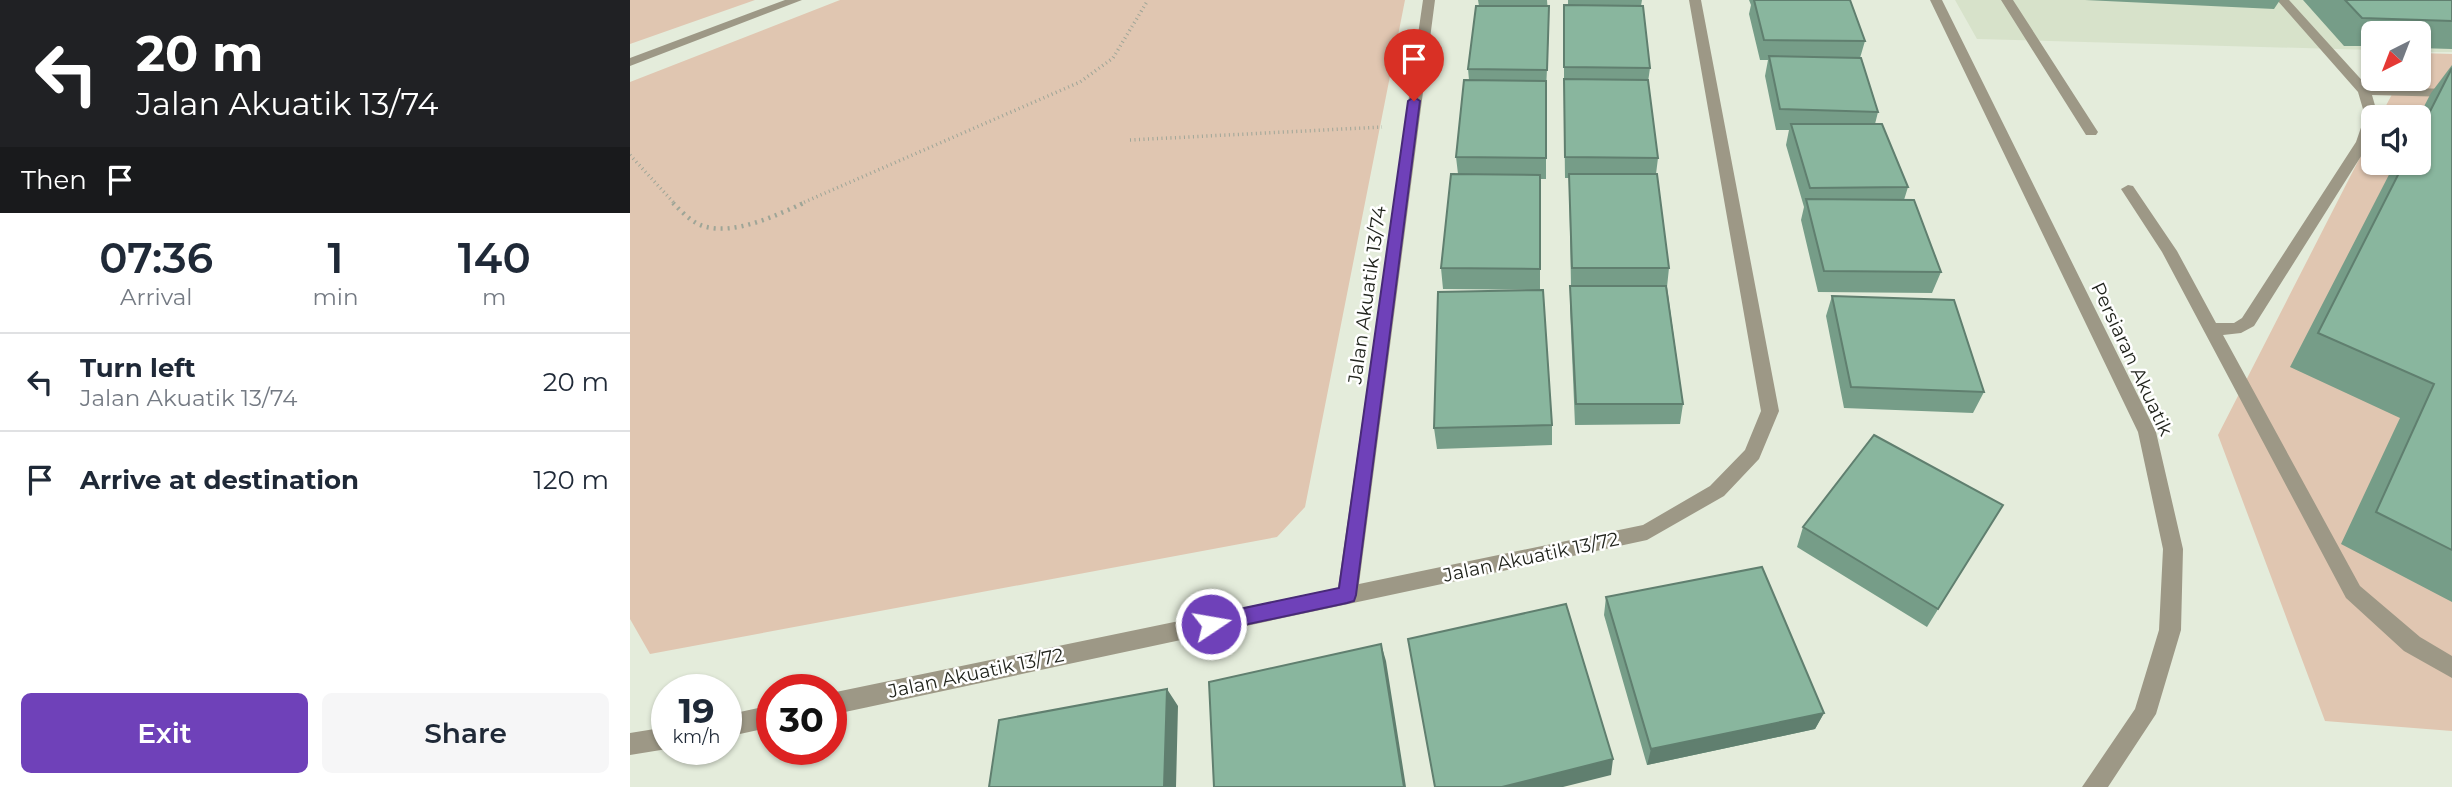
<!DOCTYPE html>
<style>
body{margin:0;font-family:Montserrat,sans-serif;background:#f6f6f7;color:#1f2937;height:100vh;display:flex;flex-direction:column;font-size:26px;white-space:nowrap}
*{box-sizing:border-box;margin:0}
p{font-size:23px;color:#747a83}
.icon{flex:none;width:38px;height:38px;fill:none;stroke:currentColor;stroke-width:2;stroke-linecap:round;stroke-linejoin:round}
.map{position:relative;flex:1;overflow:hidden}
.sheet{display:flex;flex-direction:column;background:#fff;width:630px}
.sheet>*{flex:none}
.guide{background:#202124;color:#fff;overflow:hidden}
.needle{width:46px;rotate:222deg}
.buttons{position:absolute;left:1731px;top:21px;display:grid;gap:14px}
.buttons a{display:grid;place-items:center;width:70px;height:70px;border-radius:10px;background:#fff;box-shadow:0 2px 5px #0004;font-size:35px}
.speed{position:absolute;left:21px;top:674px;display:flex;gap:14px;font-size:35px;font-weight:700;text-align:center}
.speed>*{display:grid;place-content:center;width:91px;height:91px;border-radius:50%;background:#fff;box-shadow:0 2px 5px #0004;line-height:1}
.speed small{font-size:18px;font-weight:400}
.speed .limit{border:10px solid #d22;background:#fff;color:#111}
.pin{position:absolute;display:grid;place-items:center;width:60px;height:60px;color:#fff;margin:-72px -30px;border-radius:50% 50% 50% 0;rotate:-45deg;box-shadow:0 0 7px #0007}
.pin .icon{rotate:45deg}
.me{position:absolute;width:77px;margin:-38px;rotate:78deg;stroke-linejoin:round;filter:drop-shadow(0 0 5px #0008)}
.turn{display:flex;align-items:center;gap:24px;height:147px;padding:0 21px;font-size:32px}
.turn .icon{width:91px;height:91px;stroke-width:2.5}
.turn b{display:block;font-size:49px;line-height:60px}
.then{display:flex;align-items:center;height:66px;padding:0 21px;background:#0003;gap:14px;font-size:26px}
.eta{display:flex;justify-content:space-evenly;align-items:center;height:119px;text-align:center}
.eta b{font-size:42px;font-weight:600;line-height:49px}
.button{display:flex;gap:14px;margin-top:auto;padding:14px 21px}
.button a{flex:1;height:80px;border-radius:10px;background:#6f41b9;color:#fff;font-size:28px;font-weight:600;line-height:80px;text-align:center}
.button a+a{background:#f6f6f7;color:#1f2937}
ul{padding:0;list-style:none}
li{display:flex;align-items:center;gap:21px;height:98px;padding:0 21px;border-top:2px solid #e0e1e3}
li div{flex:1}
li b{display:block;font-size:26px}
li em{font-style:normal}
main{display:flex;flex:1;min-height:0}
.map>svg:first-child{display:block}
.built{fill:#d7e2ca}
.green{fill:#e0c6b1}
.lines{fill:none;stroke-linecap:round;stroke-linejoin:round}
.path-far1{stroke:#9ea597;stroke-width:3.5;stroke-dasharray:1 3.5;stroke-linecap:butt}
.path{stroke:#9ea597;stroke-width:4.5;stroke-dasharray:2 5;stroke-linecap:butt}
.minor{fill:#9d9886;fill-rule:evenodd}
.wall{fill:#769d88}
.shaded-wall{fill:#607f6f}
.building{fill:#89b69e;stroke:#607f6f;stroke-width:2}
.route{fill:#6f41b9;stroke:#482a78;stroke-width:2}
.labels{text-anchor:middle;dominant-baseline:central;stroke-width:5;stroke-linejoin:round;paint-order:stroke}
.street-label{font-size:19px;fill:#22251e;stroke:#fff}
</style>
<main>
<section class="sheet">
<div class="guide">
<div class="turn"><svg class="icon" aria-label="left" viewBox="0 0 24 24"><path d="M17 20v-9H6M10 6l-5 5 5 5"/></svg><div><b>20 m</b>Jalan Akuatik 13/74</div></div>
<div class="then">Then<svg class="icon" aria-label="arrive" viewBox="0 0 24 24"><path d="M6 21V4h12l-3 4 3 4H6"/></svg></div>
</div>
<div class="eta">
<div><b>07:36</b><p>Arrival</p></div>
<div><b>1</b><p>min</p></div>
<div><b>140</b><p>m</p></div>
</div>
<ul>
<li><svg class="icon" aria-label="left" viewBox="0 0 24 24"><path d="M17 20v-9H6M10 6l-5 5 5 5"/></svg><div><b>Turn left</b><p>Jalan Akuatik 13/74</p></div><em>20 m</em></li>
<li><svg class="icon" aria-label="arrive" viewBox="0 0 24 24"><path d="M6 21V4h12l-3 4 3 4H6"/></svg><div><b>Arrive at destination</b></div><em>120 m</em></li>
</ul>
<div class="button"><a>Exit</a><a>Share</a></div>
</section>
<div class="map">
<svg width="1822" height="787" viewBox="0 0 1822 787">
<rect width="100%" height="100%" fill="#e4ecdb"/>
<path class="built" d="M1325,0H1822V52H1789L1788,33H1743V50L1347,39Z"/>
<path class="green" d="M0,0H125L0,44Z
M210,0H775L675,507L647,537L20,654L0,619V82Z
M1789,53L1822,54V731L1695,721L1588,435L1743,132V163H1788V117H1750L1770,79H1788Z"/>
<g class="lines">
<path class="path-far1" d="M500,140L752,127
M0,155L45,204
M170,204L450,82L483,58L518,0"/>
<path class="path" d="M43,203C51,211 61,222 73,226C105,236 146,215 174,203"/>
<path class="minor" d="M155,0H172L0,66V58Z
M793,0H805L729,584L1013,525L1080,486L1115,450L1131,411L1059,0H1071L1149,411L1129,459L1094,496L1017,540L201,715V693L708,588Z
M1300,0H1312L1526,432L1553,549L1551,630L1526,714L1478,787H1452L1505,709L1529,630L1533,549L1508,432Z
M1371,0H1383L1468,132L1466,135H1456Z
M1647,0H1659L1738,87L1822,89V97L1742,95L1748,116L1743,117V135L1740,142L1624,326L1611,333L1593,335L1730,586L1790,637L1822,656V678L1774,651L1716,598L1532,252L1491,189L1498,185L1503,186L1547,251L1586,323H1604L1612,318L1726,142L1735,116L1728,92Z
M142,705V727L96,737V715Z
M37,727V749L0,755V733Z"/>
</g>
<path class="wall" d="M848,0H917L919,26L916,90V179H910V290L813,289L811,268L828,174L826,157L839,80L838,69L849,6Z
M938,0H1012L1011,6L1020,68L1018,82L1028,158L1026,174L1039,268L1037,287L1053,404L1050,424L945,425L940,307L941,286L939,178H935L934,100V5H938Z
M1119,0H1220L1235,41L1230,58L1248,112L1245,124L1278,187L1274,200L1311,272L1302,293L1188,292L1171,220L1174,207L1156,145L1159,130H1146L1135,76L1138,60H1130L1119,14L1121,5Z
M1455,0H1650L1644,9Z
M1673,0H1822V49L1788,48V33H1743V46H1714Z
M1822,65V602L1711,544L1770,418L1660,367L1765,163H1788V118L1801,93Z
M1202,296L1354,392L1343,413L1214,408L1196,316Z
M922,425V445L807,449L804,428Z
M1373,505L1297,627L1167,547L1173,527Z
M976,597L1194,713L1185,729L1017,765L974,615Z"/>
<path class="shaded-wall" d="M751,644L756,661L776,787H774Z
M537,689L548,706L546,787H534Z
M1194,713L1185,729L1017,765L1021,749Z
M983,759L981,775L933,787H872Z"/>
<path class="building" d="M1124,0H1220L1235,41L1134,40Z
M1715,0H1822V21L1732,18Z
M934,5L1013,6L1020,68L934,67Z
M846,6H919L917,70L838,69Z
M1139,56L1231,58L1248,112L1150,109Z
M1822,68V550L1746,512L1804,384L1688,333L1774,163H1788V135Z
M934,79L1018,80L1028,158L935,157Z
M834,80L916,81V158L826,157Z
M1161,124H1252L1278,187L1180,188Z
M821,174L910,175V269L811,268Z
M939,174H1027L1039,268H942Z
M1176,199L1284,200L1311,272L1194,271Z
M940,286H1036L1053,404H946Z
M913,290L922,425L804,428L808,292Z
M1202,296L1324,300L1354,392L1221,387Z
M1244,435L1373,505L1308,609L1173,527Z
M1132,567L1194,713L1021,749L976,597Z
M936,604L983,759L872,787H805L778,639Z
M751,644L774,787H584L579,682Z
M537,689L534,787H359L369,720Z"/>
<path class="route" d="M784,97L790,101L726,595L724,601L717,603L581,632L575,630L572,624L575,618L581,615L709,588L778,101Z"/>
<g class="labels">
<g class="street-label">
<text transform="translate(737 295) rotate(-82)">Jalan Akuatik 13/74</text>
<text transform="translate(1502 359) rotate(65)">Persiaran Akuatik</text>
<text transform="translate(901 557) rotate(-12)">Jalan Akuatik 13/72</text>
<text transform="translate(346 673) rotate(-12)">Jalan Akuatik 13/72</text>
</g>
</g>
</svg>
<div class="buttons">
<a><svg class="needle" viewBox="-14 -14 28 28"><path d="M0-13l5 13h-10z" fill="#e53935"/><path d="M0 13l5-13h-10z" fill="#747a83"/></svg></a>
<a><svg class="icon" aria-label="sound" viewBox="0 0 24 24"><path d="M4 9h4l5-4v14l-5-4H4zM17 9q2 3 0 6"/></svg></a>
</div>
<div class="speed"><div>19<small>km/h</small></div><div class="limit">30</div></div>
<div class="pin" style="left:784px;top:101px;background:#d93025"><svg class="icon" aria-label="arrive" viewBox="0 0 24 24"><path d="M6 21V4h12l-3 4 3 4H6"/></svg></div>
<svg class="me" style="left:581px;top:624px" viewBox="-20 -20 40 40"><circle r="17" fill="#6f41b9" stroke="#fff" stroke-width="3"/><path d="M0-11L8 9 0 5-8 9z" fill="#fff"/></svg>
</div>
</main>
